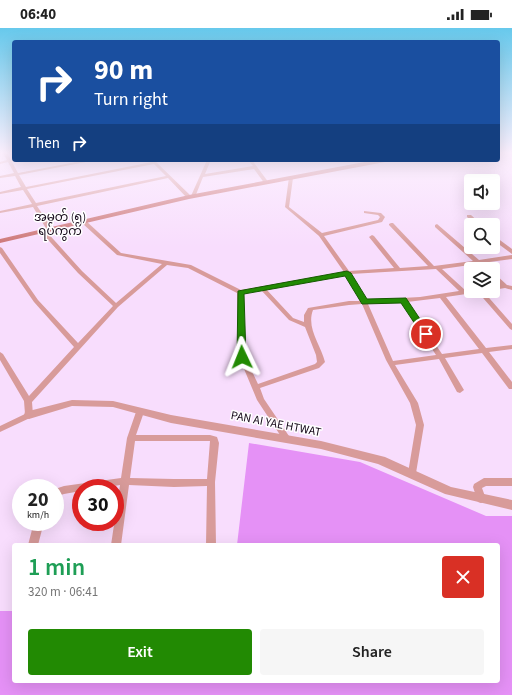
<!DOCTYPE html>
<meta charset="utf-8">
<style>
body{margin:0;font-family:"Source Sans 3","Noto Sans Myanmar",sans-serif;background:#f6f6f6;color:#222;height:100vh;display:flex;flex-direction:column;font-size:15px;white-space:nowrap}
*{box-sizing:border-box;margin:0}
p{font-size:13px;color:#767676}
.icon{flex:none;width:22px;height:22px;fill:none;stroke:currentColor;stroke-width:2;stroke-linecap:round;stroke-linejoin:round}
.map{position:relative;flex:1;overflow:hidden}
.drawer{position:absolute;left:12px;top:515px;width:488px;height:140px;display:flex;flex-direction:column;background:#fff;border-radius:4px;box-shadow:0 4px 16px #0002}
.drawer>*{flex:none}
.hud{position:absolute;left:12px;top:12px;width:488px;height:122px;border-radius:4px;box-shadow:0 4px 16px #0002;background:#1a4fa0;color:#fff;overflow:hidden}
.buttons{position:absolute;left:464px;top:146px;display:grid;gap:8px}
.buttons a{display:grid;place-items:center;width:36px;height:36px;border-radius:4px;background:#fff;box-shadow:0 4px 16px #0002;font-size:20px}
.speed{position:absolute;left:12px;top:451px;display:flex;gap:8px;font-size:20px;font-weight:700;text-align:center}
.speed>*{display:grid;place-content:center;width:52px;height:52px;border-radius:50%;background:#fff;box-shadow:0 4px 16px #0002;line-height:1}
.speed small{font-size:10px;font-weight:400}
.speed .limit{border:6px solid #d22;background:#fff;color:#111}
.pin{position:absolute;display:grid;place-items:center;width:34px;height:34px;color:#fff;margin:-17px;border:2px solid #fff;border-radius:50%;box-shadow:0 1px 4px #0007}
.me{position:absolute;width:44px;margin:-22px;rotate:358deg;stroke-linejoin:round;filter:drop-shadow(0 0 3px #0008)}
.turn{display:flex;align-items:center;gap:14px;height:84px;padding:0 16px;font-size:18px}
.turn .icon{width:52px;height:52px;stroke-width:2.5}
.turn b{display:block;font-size:28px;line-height:34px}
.then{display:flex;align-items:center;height:38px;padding:0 16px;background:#0003;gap:8px;font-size:15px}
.round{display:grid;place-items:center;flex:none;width:42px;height:42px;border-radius:4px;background:#f6f6f6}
.overview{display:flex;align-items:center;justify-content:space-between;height:68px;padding:0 16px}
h1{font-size:24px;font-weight:600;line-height:30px;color:#1e9e55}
.button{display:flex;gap:8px;margin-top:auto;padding:8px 16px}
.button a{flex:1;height:46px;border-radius:4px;background:#228a03;color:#fff;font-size:16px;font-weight:600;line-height:46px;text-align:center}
.button a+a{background:#f6f6f6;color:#222}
.status{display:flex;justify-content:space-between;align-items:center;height:28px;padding:0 20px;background:#fff;direction:ltr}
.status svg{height:11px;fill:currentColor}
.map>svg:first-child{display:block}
.forest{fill:#e591f6}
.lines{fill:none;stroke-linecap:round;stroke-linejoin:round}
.minor{fill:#d89b9a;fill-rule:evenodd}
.tertiary{fill:#d89b9a;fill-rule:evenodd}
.secondary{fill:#cc7474;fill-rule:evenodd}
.route{fill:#228a03;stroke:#165a02}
.labels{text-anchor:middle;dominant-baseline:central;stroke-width:3;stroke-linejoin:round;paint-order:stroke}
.far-quarter-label{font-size:12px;fill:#150719;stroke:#fff}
.street-label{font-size:12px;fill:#150719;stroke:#fff}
</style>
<div class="status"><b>06:40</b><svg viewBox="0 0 49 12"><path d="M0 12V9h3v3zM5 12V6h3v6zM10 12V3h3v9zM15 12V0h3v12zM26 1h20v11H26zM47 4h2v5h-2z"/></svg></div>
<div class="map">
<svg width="512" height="667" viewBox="0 0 512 667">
<rect width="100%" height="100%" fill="#f8ddfd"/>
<path class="forest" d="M249,415L360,434L486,488H512V667H0V583H14V653H498V517H237Z"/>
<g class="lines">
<path class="minor" d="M3,125H7L11,132L14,131V132H16L12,134L18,145L87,132H96L19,147L26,159L152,134L150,132H154L191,168L207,132H214L210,134L205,146L253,138L248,132H252L269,155L265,156L254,141L203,149L195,169L193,170H187L168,150L37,178L53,202L50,204L47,202L33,179L0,185V183L32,176L23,162L0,166V164L21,159L15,148L0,150V148L14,145L8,134L0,136V134L7,132ZM154,136L166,148L36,175L27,161Z
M289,149L293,150L289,179L322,205L378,192L380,189L378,187L364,185V183L381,185L385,189L382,194L324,208L349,243L394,240L369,209L372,207L374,208L400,240L428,238L389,197V196L391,195H393L434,238L473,233L435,199V197L437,196L479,232L512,227V231L482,235L489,241H483L477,236L442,241L465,262H471V263H476L473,265L446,269L486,320L512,317V321L489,324L512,354V361H509L482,325L445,330L464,362L460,365L457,364L439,331L395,337L418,375L424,397L416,445L415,447L412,448L409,447L408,445L416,397L410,375L386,332L362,276L349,277L313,282C306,300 321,317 325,334L319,340L260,360L264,371L291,411L290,413L287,414L284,413L257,372L239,329L237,265L188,240L167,237L118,279L32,374L33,387L32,389L0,404V398L25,386L24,373L0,332V324L3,326L29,368L74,319L34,274L0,225V219L2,220L38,272L78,315L113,278L78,245L41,204V202H45L82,243L116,275L162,236L117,227L82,195V193H86L121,225L191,237L241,262L344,244L319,208L285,179ZM436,241L459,263L420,269L366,272L351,246ZM346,247L360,273H349L308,280L304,287V294L293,290L266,261ZM261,262L289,292L305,299L316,327L317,334L315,336L258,356L245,329L243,265ZM440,270L479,321L442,326L407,274ZM401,274L436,327L393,333L368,276Z
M467,187H471L482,197H476L467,189Z
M493,207L512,221V226L493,212Z
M493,245L495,246L507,257L512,258V262L505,260L493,262V258L500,257L493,250Z
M477,263H483L512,296V302L510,301Z
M140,381L143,382L144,384L136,407H210L217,409L219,415L215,454L216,517H206L207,458L174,459L129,457L121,517H111L120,457L102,460H81V463L64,466L55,469V461L64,458L121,450L127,410L136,384L137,382ZM135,413H210L207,451H174L130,450Z
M484,450H512V458H486L482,460L486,471L484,474L481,475L478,474L473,459L474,456Z
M34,494H44L38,517H28Z"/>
<path class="tertiary" d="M72,372L113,373L171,387L321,413L385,429L451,459L512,472V482L445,466L378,436L321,421L171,395L113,379L72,378L29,391L25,390L24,387L25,384Z"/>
<path class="secondary" d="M375,132H388L385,134L189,171L0,215V211L189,167Z"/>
</g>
<linearGradient id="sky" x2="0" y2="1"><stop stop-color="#67c9ec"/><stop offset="0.57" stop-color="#fcf0fe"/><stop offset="1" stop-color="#fcf0fe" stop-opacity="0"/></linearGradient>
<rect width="512" height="219" fill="url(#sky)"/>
<path class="route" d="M347,243L351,245L367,271L406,270L430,306L429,308H423L401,275L362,276L345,248L244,266L246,329L245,331H239L237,329L238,263Z"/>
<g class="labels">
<g class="far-quarter-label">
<text x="60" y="189">အမှတ် (၅)<tspan x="60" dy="14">ရပ်ကွက်</tspan></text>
</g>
<g class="street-label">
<text transform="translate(276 396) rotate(11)">PAN AI YAE HTWAT</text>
</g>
</g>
</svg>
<div class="buttons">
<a><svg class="icon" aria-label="sound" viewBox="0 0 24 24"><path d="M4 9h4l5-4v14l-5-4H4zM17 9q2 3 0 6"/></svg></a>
<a><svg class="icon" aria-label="search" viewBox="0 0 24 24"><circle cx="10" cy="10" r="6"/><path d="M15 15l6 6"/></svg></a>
<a><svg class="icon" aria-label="layers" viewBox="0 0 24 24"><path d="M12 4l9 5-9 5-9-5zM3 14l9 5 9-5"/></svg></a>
</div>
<div class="speed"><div>20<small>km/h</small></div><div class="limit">30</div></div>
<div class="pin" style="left:426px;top:306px;background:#d93025"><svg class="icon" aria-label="arrive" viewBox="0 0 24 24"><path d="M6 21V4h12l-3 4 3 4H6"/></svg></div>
<svg class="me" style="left:242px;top:329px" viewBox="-20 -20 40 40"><path d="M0-17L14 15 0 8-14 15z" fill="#228a03" stroke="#fff" stroke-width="4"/></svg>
<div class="hud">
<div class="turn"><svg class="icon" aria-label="right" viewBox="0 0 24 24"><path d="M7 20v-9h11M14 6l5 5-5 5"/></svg><div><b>90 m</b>Turn right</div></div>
<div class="then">Then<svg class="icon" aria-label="right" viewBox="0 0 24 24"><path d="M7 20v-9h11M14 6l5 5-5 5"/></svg></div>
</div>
<section class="drawer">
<div class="overview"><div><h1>1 min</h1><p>320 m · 06:41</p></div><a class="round" style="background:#d93025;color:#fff"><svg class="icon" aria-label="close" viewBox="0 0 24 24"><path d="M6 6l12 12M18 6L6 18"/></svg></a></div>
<div class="button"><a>Exit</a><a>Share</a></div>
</section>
</div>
